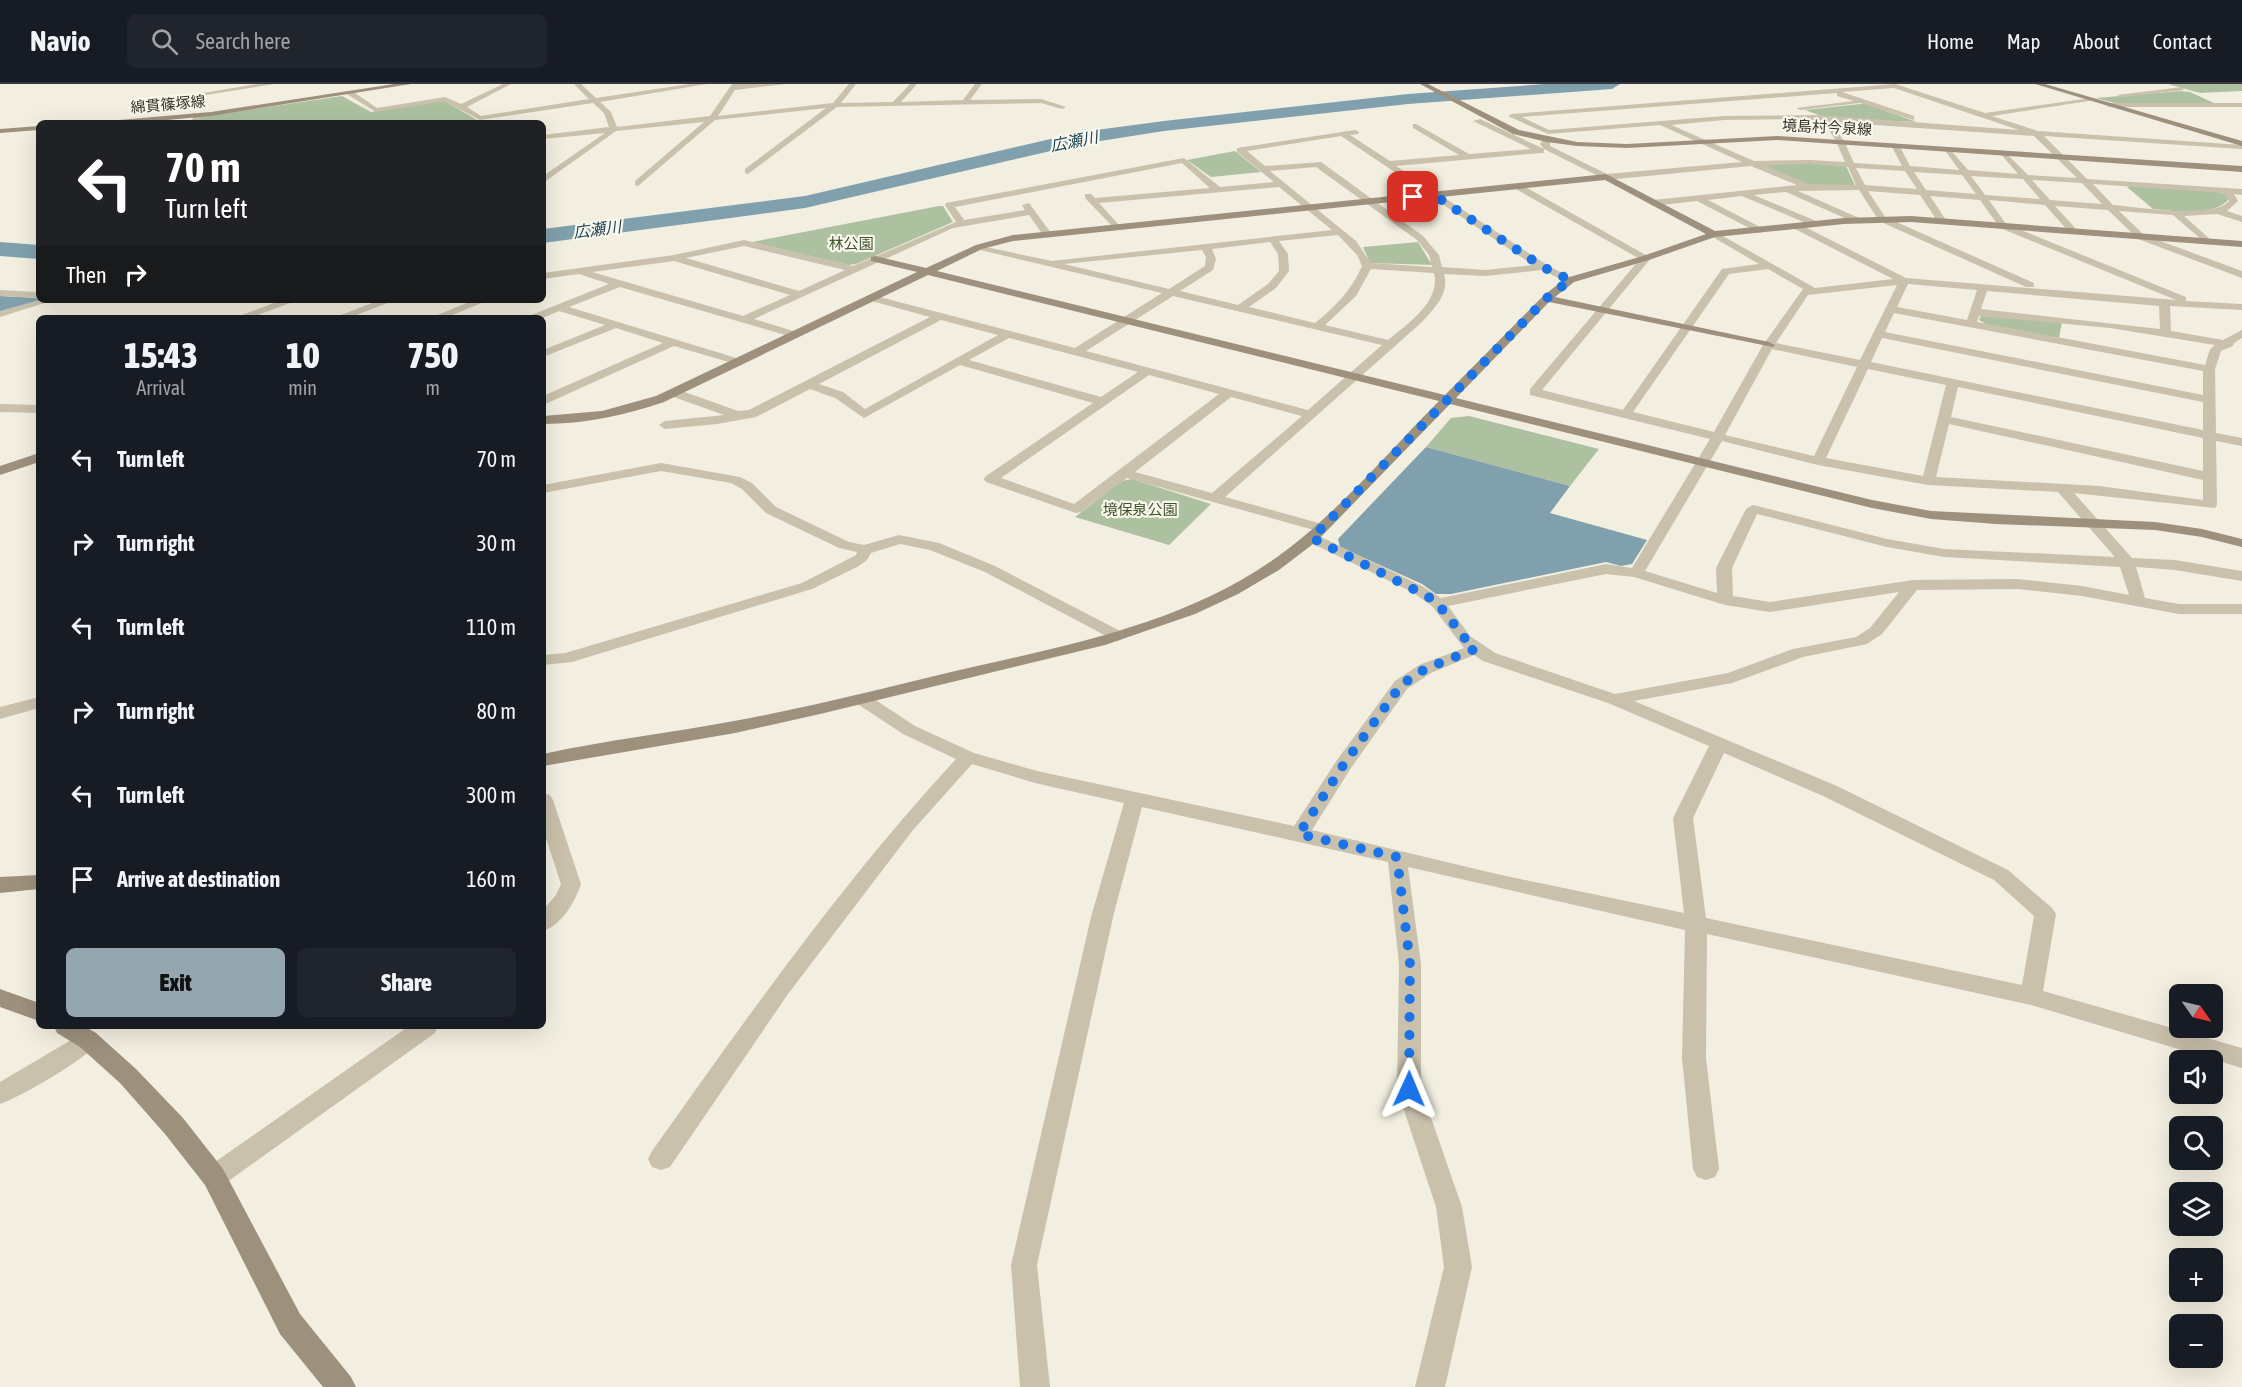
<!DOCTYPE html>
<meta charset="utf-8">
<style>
body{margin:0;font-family:"Asap Condensed","Noto Sans JP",sans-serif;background:#20242c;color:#f1f3f6;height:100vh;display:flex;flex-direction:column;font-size:22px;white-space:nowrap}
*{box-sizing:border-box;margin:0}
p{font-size:20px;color:#9ea1a6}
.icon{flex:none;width:33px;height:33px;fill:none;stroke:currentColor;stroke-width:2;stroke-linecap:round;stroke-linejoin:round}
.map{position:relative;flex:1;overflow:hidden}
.sheet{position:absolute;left:36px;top:231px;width:510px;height:714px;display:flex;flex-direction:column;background:#171b24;border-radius:9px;box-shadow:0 6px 24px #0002}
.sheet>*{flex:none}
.guide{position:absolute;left:36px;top:36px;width:510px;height:183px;border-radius:9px;box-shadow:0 6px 24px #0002;background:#202124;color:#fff;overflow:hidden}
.needle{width:39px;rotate:124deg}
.buttons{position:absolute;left:2169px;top:900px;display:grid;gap:12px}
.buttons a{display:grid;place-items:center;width:54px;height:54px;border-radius:9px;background:#171b24;box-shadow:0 6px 24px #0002;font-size:30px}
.pin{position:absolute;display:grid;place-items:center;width:51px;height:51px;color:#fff;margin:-26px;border-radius:12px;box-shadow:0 3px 9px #0006}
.me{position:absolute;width:66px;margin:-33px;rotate:1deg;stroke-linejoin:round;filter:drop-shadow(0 0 4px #0008)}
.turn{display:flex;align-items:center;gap:21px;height:126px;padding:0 30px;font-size:27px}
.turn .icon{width:78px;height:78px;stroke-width:2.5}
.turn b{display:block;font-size:42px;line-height:51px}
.then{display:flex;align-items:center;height:57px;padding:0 30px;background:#0003;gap:12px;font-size:22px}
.eta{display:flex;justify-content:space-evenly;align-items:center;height:102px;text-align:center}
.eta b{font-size:36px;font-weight:800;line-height:42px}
.action{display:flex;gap:12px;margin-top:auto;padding:12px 30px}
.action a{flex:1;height:69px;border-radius:9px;background:#94a6af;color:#111;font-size:24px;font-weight:800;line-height:69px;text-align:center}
.action a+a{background:#20242c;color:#f1f3f6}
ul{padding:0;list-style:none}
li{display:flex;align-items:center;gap:18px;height:84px;padding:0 30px}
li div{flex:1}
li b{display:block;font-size:22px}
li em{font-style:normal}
header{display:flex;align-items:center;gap:36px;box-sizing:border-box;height:84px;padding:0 30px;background:#171b24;border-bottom:2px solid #363941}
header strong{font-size:28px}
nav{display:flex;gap:33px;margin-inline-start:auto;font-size:21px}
.search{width:420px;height:54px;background:#20242c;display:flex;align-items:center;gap:15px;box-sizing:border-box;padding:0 21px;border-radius:9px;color:#9ea1a6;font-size:22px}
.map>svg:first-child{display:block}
.green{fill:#adc1a0}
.water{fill:#80a0ae}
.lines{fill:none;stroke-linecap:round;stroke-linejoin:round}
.river{fill:#80a0ae;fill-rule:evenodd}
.street{fill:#cac1ac;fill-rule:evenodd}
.secondary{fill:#9d917d;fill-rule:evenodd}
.route{stroke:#1a73e8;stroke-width:10;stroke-dasharray:0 18}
.labels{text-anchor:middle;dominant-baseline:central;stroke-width:4.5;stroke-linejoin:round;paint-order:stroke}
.far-street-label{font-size:15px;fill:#38322b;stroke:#f9f7ec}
.far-park-label{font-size:15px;fill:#3e552f;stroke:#f9f7ec}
.far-water-label{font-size:16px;font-style:italic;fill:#224758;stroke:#f9f7ec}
</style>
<header>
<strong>Navio</strong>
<div class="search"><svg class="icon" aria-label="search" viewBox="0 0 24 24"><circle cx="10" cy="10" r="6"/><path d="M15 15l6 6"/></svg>Search here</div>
<nav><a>Home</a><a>Map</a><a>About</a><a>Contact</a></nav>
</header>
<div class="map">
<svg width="2242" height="1303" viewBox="0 0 2242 1303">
<rect width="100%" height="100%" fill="#f2eee0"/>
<path class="green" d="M2168,0H2242V7L2200,9Z
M2181,7L2190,8L2216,20L2114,19L2096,14Z
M342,12L371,28L443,16L477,36V39H200V33Z
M1860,20H1866L1917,38L1827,34L1805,26Z
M1235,67L1261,88L1211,93L1187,76Z
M1820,79L1846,82L1855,101L1812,102L1762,82L1765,80Z
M2130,102L2218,108L2225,110L2229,115C2213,134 2174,127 2153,125L2127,103Z
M939,122H943L953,138L856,180L848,181L752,158Z
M1418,158L1432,181L1370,179L1363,163Z
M1981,232L2062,238L2059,254L1986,240L1979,236Z
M1469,332L1599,365L1570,402L1426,363L1451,334Z
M1132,395L1211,420L1169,461L1075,433L1122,397Z"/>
<path class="water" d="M0,212L39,214V217L0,228Z
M1426,363L1570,402L1550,429L1647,456L1632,480L1621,482L1606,478L1451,510H1436L1422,500L1340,463L1338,455Z"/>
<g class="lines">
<path class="river" d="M1545,0H1620L1612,5L1408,20L1164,47L1081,60L805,124L543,159V145L805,112L1081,48L1164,37L1408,10Z
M0,158L39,161V175L0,172Z"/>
<path class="street" d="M257,0H274L188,14L184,12Z
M503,0H511L467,23L481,32L589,15L574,0H581L596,14L690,0H707L600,18L611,28L617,43L710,32L732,0H786L735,6L718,32L833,19L849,0H856L841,19L893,18L910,0H917L901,18L963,16L975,0H982L970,16L1041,15L1066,23L1062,25L1041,19L837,23L748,90L745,89V85L826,24L715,36L638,102L635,101V97L704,38L616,47L543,99V92L605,49L543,55V51L609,43L604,29L593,19L480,36L444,17L376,28L345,9L352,7L377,24L445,13L461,20Z
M1895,0L1985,29L2091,14L2095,16L1992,32L2038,47L2242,61V65L2044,52L2087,95L2242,105V111L2234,110L2238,117L2227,127L2242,132V138L2217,130L2184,132L2211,156L2213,158L2208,161L2173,131L2119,127L2144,151L2242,187V194L2138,155L2108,126L2055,122L2078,147L2073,150L2070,149L2045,121L1989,116L2006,140L2186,213V217L2242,220V226L2170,222L2171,247L2223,256L2242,246V254L2234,259L2233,262L2221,267L2215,285L2216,349L2242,354V362L2216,357L2217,421L2215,424L2074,409L2132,474L2175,476L2242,487V497L2175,486L2136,483L2145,514L2179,520H2242V530H2179L2082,512L2017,505L1917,506L1882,550L1867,560L1803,573L1732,599L1634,617L1837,702L2008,786L2052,824L2056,830L2043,907L2242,964V984L2031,921L1707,850L1706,974L1719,1085L1715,1093L1706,1096L1697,1093L1693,1085L1682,974L1685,846L1408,783L1421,880V1005L1462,1123L1472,1183L1445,1303H1415L1444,1183L1436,1123L1397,1005L1399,880L1388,778L1142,723L1113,833L1037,1181L1050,1303H1020L1011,1181L1091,833L1124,719L1035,699L972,680L913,746L788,910L670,1083L661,1086L652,1083L648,1075L652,1067C748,932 843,797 956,675L903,650L856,619L853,615L856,611H868L915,642L974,669L1037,687L1294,742L1337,676L1395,597L1419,581L1464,564L1432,522L1412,508L1307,457L1305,454L1307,451H1317L1422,502L1441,514L1606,480L1632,484L1710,355L1530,311V305L1640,175L1514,104V100H1520L1651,174L1542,306L1623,326L1722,185L1759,180L1711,152L1709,150L1714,147L1815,204L1893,195L1793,144V140H1799L1906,194L2176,216L2000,144L1980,116L1930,112L1946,136L1941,139L1938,138L1920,111L1868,107L1885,133L2034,199V203H2026L1879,137L1859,106L1798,107L1859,134V138L1856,139L1786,108L1754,111L1816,137V141L1813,142L1742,112L1708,116L1762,144V148L1759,149L1697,117L1653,122L1649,119L1653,116L1797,101L1751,82L1606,96L1544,65V69H1541L1396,82L1547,181L1575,196L1566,198L1542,186L1486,192L1444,190C1450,209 1434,225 1422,238L1225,413L1326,441L1328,444L1321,448L1127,394L1081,428L1076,429L986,398L984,395L986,392L1093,319L960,281L864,334L835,314L810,305L756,333L717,340L665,345L659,341L665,337L724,331L671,312V306H679L738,327L749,326L930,233L868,216L867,214L872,211L1075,264L1162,209L976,165V161L1052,177L1332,146L1279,103L1099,119L1120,142L1115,145L1085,114V110H1091L1095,114L1210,104L1182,79L955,123L964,136L1025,126L1022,121L1029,119L1051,149L1043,151L1029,131L953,144L754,235L800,249L802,251L796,254L620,203L569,223L743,276L745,278L739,281L674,262L543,321V312L663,259L616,244L543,273V266L605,241L559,227L543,234H528L529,232L609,200L579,190L543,195V189L674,171L744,156L853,182L956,138L945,121L946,119L1184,74L1220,103L1274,98L1237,68V64L1355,46L1359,48L1358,50L1350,51L1390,77L1459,71L1413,44V40H1416L1469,70L1531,65L1473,37L1480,35L1544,65L1540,60L1544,54H1550V62L1607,90L1742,78L1660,41L1548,50L1508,32L1512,30ZM1894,4L2019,46L1818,31L1724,32L1549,46L1522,33L1837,9V12L1854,17L1796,24L1800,26L1860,19L1914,36V32L1842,8ZM1790,35L1823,37L1836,57L1845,78L1810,76L1754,77L1671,41L1724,36ZM1831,38L2034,52L2077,94L2028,91L2003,66L1999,68L2018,90L1968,86L1948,63L1944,65L1959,86L1910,82L1899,61L1895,59L1891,61L1902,82L1854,79L1844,57ZM1341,52L1533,181L1486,186L1442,183L1439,171L1423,152L1321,78L1265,82L1247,67ZM1810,80L1848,83L1856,101L1808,100L1765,81ZM1316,83L1417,156L1429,171L1432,183L1371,179L1356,157L1270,87ZM1856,84L1905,87L1917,105L1865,101ZM1914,88L1962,91L1976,110L1926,106ZM1971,92L2023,95L2040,115L1985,111ZM2032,96L2082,99L2102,120L2050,116ZM2093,100L2224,109L2229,117C2212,136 2139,123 2113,121ZM1338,151L1357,171L1362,182C1351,207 1336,222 1315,239L1249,223L1276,204L1289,187L1288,170L1279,157ZM1270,158L1278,170L1279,187L1268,200L1238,221L1180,207L1213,186L1216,175L1212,165ZM744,162L845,186L799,207L686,174ZM1202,166L1206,173L1205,182L1169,205L1064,180ZM674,177L790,211L743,232L592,188ZM1371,185L1434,189C1441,218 1407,240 1388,256L1325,241L1356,212ZM1768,185L1803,205L1763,261L1714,348L1633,328L1729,190ZM1908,200L1977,206L1967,236L1897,223ZM1897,201L1860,276L1776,259L1808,211ZM1987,207L2159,222L2160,245L1981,225ZM1173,212L1382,261L1308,326L1086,267ZM1894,229L2203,287V311L1885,248ZM1979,232L2110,244L2215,261L2210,265L2205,281L1977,238ZM941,236L998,251L865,325L843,308L819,300ZM1009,254L1138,288L1101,313L969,276ZM1882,254L2203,318V346L1871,278ZM1772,265L1857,283L1814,372L1725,351ZM1868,285L1946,301L1923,392L1826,374ZM1149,291L1219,310L1074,420L1001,394ZM1958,303L2203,354V387L1951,333ZM1231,313L1302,332L1212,409L1135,388ZM1949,340L2203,396V416L2099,402L1936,393ZM1722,357L1818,381L1928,401L2058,408L2115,473L1944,465L1887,455L1753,421L1746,425L1716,484L1717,509L1645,487ZM1757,430L1887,463L1944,473L2120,483L2129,511L2082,502L2017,495L1913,496L1770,518L1733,512L1732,484ZM1606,490L1634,493L1725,521L1770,528L1899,508L1870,544L1856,553L1793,565L1728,589L1615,610L1495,569L1470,552L1448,522ZM1474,571L1483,577L1608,619L1709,662L1673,734L1684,829L1501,791L1312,746L1351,684L1407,605L1431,589ZM1724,669L1823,712L1994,796L2034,832L2022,901L1706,834L1693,734Z
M2182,3L2184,6L2121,13L2117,11Z
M2110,19H2242V23H2107Z
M193,29L200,31V39H192Z
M0,206L39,208V214L0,212Z
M39,216H54L0,233V227Z
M282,216H298L250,234H234Z
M380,216H395L349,234H333Z
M474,216H489L445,234H430Z
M0,320L39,321V329L0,328Z
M661,379L740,393L752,399L776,423L849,458L864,461L899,451L939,459L995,482L1124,549L1126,552L1118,557L1112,555L985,488L930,466L900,460L871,469L867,476L857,483L812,505L572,578L543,581V571L565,569L802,499L856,471L857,468L839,464L766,429L742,405L731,399L661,387L543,409V401Z
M39,613V624L0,635V623Z
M543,709L550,711L553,716L581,800C575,818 562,841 543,847V826L556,811L561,800L543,745Z
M409,942H438L435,949L223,1101L214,1105L205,1101L201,1093L205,1085Z
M88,946L96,949L100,956C92,972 19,1014 0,1020V998Z"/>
<path class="secondary" d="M394,0H411L211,32L134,39H104L108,37L211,28Z
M1420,0H1428L1519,46L1577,58L1627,60L1777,52L2242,82V88L1777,56L1627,64L1577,62L1547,58L1513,50Z
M2035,0H2045L2242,57V62Z
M39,42V46L0,49V45Z
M1606,90L1715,147L1844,134L1911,132L2242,157V163L1911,138L1844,140L1715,153L1649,176L1574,198L1555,213L1769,258L1775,261L1773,263L1549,218L1456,314L1872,416L1931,427L2155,438L2202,445L2242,455V463L2202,453L2155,446L1996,440L1931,435L1872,424L1450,320L1317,457L1279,486L1238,510L1195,530L1105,561L820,630L735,649L543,682V670C606,656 671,649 734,637C816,622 896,601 977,582C1076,560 1184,537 1270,478C1333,435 1385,371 1439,317L928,191L664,318C625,331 585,340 543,340V332L602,327L656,312L917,188L871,177V173L875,172L926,184L976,161L1013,151ZM1605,96L1706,150L1643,172L1566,194L1543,212L1445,311L937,187L982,165L1013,157Z
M39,369V378L0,391V382Z
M39,791V805L0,809V793Z
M0,905L39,919V937L0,923Z
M54,942H84L96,949L136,985L183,1034L223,1085L300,1230L351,1293L356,1303H323L280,1250L205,1101L165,1050L120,999L80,963L57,949Z"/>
</g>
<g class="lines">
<path class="route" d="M1409,1005L1410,880L1397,773L1299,750L1344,680L1401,601L1425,585L1475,565C1457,549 1448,526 1427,512L1312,454L1547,214L1570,196L1543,183L1434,111L1413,113"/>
</g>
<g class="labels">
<g class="far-street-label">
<text transform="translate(168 20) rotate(-5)">綿貫篠塚線</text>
<text transform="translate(1827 43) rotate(3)">境島村今泉線</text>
</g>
<g class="far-park-label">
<text x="851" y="159">林公園</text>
<text x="1140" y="425">境保泉公園</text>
</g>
<g class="far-water-label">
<text transform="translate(1074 57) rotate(-11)">広瀬川</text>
<text transform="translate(597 145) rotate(-7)">広瀬川</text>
</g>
</g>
</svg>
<div class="buttons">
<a><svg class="needle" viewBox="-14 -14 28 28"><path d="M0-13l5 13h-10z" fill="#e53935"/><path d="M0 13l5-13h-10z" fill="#9ea1a6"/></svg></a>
<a><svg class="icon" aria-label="sound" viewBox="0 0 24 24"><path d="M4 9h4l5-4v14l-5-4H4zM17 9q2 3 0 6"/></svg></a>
<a><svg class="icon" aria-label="search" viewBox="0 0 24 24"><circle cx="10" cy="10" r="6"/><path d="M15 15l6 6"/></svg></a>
<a><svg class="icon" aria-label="layers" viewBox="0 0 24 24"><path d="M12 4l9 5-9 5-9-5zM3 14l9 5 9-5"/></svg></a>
<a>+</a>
<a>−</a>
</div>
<div class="pin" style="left:1413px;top:113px;background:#d93025"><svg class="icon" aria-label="arrive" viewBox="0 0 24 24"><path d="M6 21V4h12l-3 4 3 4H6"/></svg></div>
<svg class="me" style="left:1409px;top:1005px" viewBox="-20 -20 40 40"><path d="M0-17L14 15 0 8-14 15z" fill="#1a73e8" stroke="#fff" stroke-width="4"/></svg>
<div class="guide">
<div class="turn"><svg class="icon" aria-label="left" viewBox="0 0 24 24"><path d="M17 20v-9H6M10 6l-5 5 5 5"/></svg><div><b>70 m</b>Turn left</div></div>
<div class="then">Then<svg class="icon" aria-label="right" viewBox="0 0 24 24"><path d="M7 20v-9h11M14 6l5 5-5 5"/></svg></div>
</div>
<section class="sheet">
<div class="eta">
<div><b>15:43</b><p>Arrival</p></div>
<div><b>10</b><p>min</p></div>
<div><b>750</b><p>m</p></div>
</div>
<ul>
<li><svg class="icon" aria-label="left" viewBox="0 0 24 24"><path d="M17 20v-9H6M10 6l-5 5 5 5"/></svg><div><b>Turn left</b></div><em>70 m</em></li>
<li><svg class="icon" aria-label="right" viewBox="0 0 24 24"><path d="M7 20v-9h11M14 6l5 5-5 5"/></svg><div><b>Turn right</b></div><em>30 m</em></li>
<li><svg class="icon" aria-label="left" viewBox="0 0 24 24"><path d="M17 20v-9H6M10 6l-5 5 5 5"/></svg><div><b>Turn left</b></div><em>110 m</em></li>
<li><svg class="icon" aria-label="right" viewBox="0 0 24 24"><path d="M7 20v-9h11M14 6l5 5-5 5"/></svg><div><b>Turn right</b></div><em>80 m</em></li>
<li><svg class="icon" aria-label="left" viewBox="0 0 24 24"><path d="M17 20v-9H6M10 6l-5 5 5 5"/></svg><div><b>Turn left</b></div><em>300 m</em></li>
<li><svg class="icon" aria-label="arrive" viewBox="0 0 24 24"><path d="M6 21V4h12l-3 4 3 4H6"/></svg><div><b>Arrive at destination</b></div><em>160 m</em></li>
</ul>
<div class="action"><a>Exit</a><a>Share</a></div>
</section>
</div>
